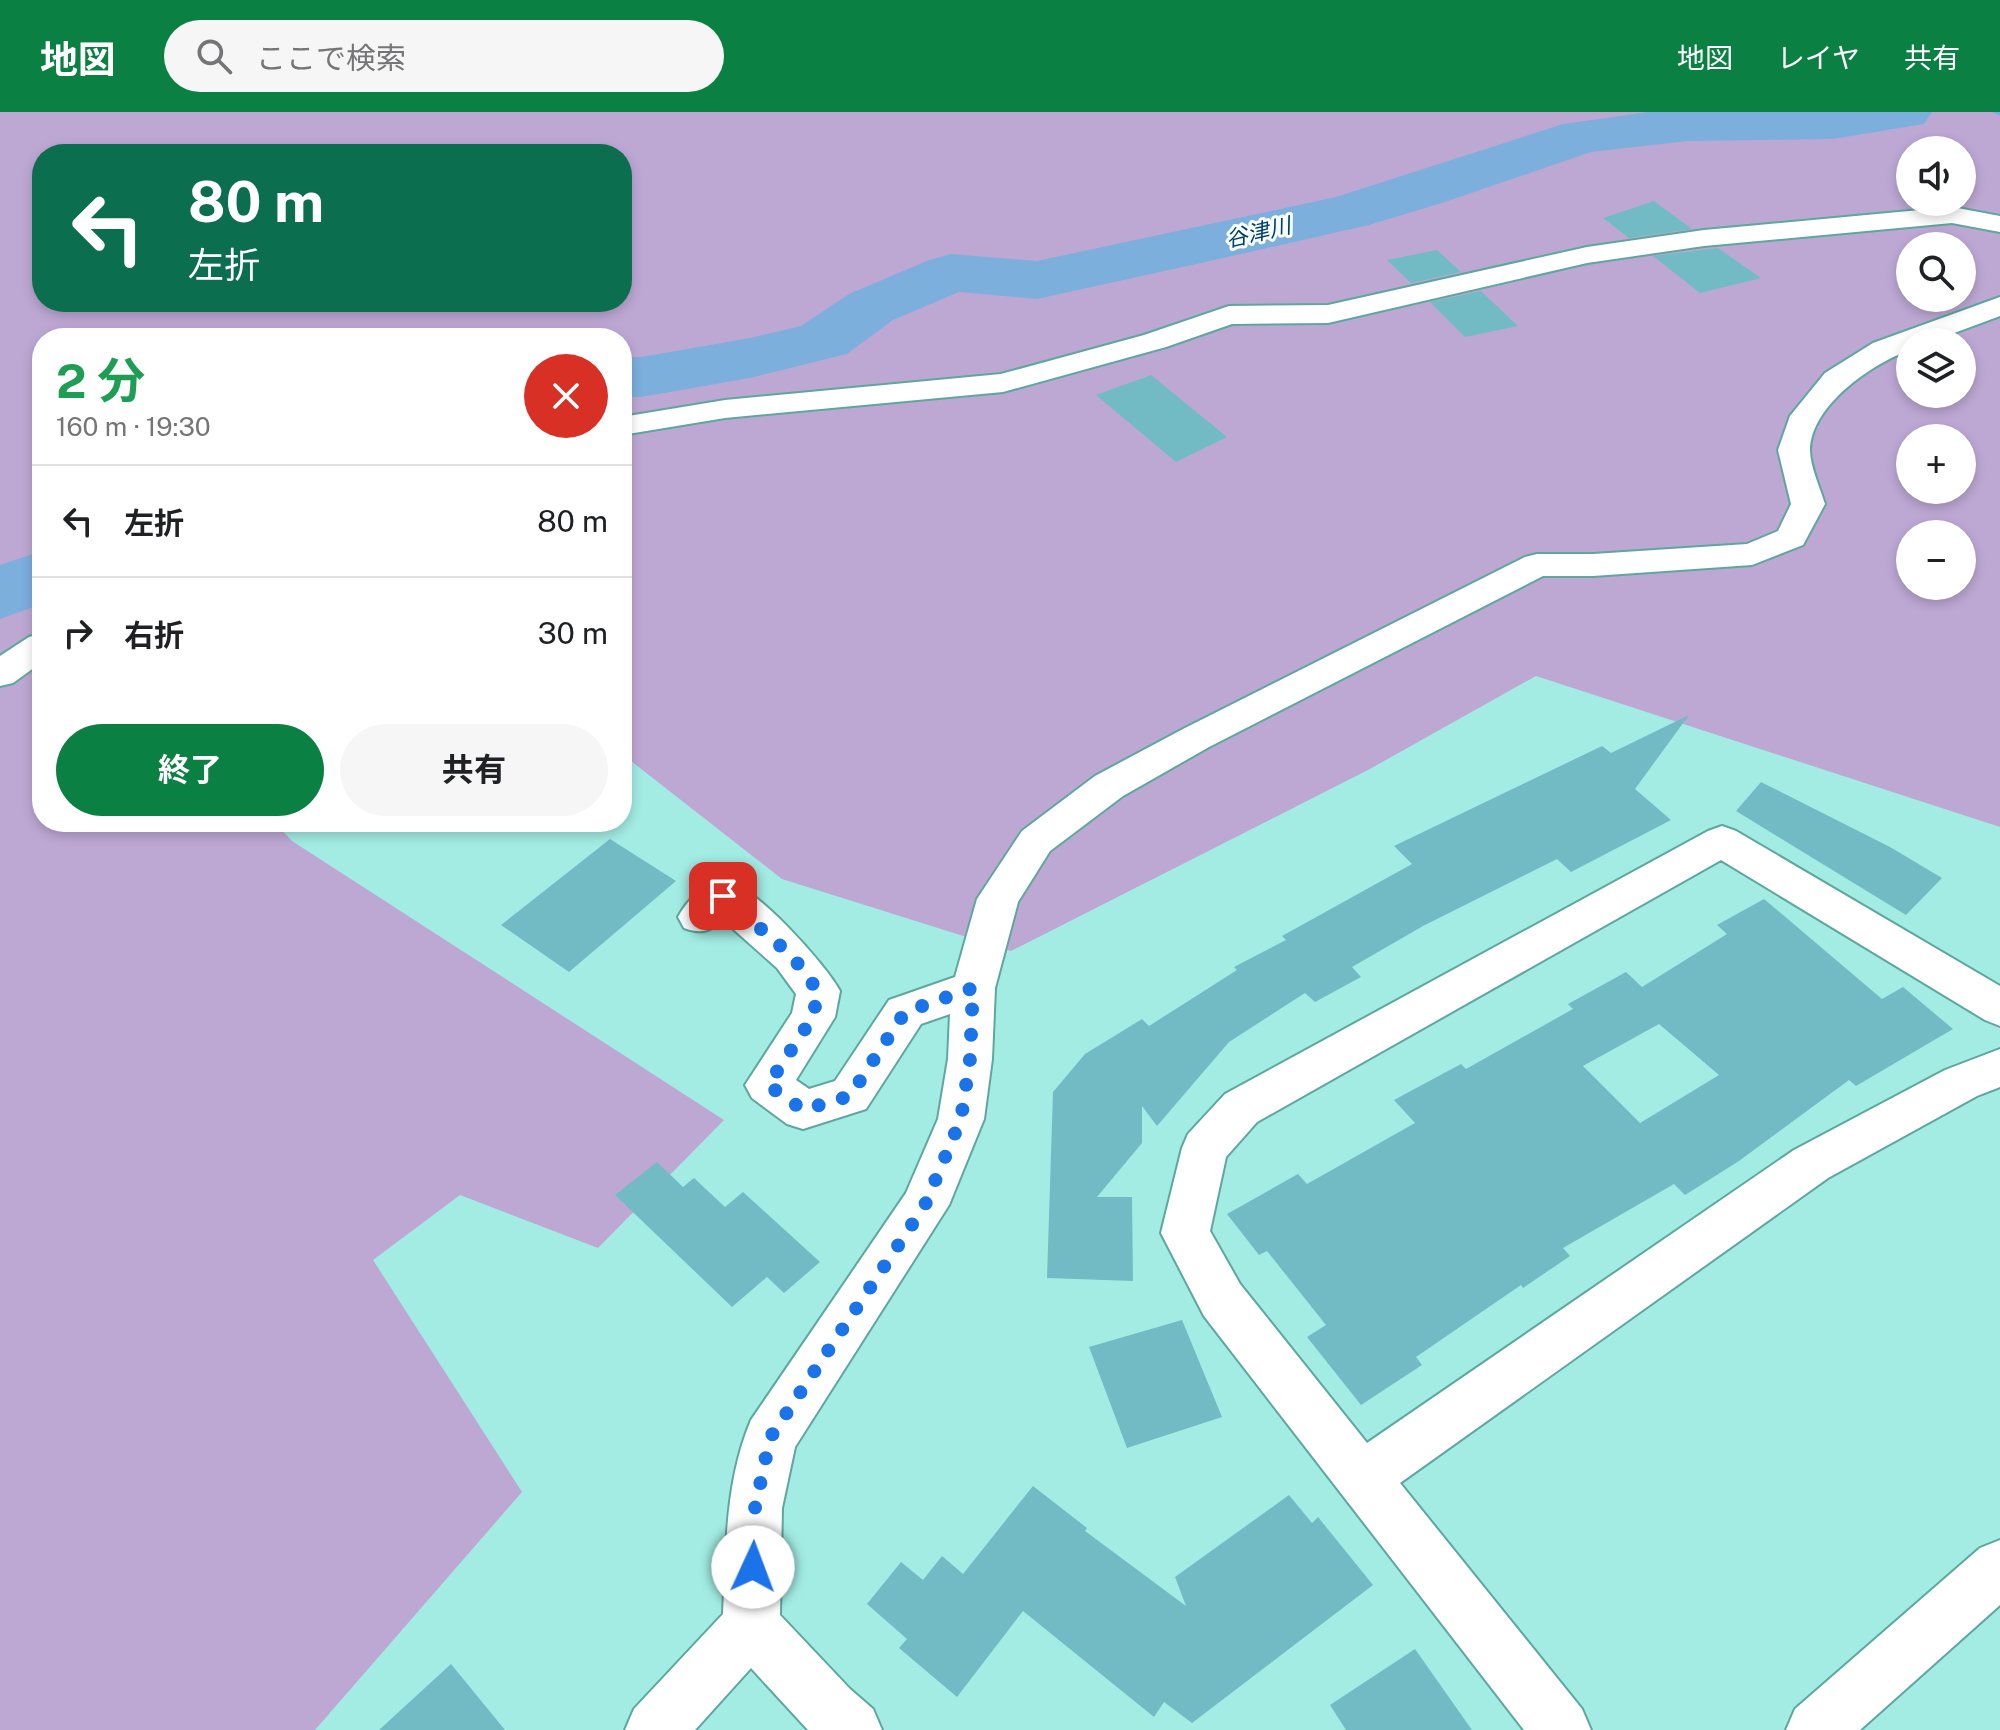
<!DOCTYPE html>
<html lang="ja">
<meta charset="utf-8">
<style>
body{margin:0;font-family:"Public Sans","Noto Sans JP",sans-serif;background:#f6f6f6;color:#202124;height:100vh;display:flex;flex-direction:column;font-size:30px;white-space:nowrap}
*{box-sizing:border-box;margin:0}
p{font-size:26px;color:#757577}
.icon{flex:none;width:44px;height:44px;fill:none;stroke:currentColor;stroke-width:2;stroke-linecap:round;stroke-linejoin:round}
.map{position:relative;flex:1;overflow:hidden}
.details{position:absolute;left:32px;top:216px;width:600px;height:504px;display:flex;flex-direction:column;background:#fff;border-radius:32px;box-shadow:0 4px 12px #0003}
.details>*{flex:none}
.hud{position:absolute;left:32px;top:32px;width:600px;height:168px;border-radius:32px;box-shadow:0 4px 12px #0003;background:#0b6e4f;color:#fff;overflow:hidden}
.controls{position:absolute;left:1896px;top:24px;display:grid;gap:16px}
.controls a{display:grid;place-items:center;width:80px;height:80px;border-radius:50%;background:#fff;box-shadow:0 4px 12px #0003;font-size:40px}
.pin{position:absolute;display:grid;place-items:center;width:68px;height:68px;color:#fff;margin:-34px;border-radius:16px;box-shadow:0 4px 12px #0006}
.me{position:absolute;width:88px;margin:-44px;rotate:2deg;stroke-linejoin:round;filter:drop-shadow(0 0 6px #0008)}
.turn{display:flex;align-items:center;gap:28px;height:168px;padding:0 24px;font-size:36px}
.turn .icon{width:104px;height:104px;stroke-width:2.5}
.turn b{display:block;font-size:56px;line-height:68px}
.round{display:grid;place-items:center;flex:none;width:84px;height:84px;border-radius:42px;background:#f6f6f6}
.summary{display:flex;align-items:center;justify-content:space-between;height:136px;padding:0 24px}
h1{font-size:48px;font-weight:700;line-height:60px;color:#1e9e55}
.primary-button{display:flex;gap:16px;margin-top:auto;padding:16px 24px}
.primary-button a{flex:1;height:92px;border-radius:48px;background:#0b8043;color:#fff;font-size:32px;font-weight:700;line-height:92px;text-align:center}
.primary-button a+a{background:#f6f6f6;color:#202124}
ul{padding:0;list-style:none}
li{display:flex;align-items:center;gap:24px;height:112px;padding:0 24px;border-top:2px solid #e0e0e0}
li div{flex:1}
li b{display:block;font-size:30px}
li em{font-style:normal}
header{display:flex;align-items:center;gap:48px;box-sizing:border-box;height:112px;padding:0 40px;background:#0b8043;color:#fff}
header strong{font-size:38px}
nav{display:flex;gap:44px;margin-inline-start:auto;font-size:28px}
.search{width:560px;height:72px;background:#f6f6f6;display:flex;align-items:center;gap:20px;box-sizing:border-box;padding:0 28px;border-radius:44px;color:#757577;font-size:30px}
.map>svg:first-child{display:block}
.green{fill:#bda8d4;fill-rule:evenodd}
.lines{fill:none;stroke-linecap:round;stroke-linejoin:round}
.stream{fill:#7dafdd;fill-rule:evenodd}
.river{fill:#7dafdd;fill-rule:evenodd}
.building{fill:#72bbc5;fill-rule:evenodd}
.minor-casing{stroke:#5ea79f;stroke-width:4}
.minor{fill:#fff;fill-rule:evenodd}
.route{stroke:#1a73e8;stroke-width:14;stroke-dasharray:0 25.2}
.labels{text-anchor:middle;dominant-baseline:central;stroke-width:6;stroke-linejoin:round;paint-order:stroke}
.far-water-label{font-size:22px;font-style:italic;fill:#023f69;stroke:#f7fefd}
</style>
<header>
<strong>地図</strong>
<div class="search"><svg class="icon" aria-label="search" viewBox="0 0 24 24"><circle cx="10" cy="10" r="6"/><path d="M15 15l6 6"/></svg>ここで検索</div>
<nav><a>地図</a><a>レイヤ</a><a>共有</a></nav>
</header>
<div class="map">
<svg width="2000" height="1618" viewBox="0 0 2000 1618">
<rect width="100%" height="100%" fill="#a2ece3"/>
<path class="green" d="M0,0H2000V715L1536,564L1368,658L1011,839L782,767L622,642V226H42V710H274L292,729L724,1008L598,1136L460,1083L373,1148L522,1380L315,1618H0ZM1910,38H1962V90H1910ZM42,42H622V190H42ZM1910,134H1962V186H1910ZM1910,230H1962V282H1910ZM1910,326H1962V378H1910ZM1910,422H1962V474H1910Z"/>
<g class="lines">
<path class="stream" d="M1992,0H2000V4Z"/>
<path class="river" d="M1648,0H1932L1924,12L1833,27L1688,29L1591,40L1445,90L1369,113L1201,151L1037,187L959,180L893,208L847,242L750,266L641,285H622V245H641L750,226L801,214L849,182L929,148L951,142L1037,149L1336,85L1563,12Z
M42,439V492L0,507V453Z"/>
</g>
<path class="building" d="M1654,89L1692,117L1629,126L1603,106Z
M1718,136L1761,166L1700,181L1653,144Z
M1437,138L1461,160L1411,171L1387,148Z
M1481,179L1518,214L1465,225L1430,190Z
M1151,263L1227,325L1176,350L1096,283Z
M1689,603L1635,677L1671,708L1571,760L1557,747L1423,814L1352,855L1361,865L1315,890L1305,881L1229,930L1157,1014L1142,994V1031L1097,1085H1132L1133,1169L1047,1166L1053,980L1085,942L1142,907L1149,914L1237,858L1234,855L1286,828L1282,824L1412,752L1394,734L1602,634L1611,641Z
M1761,670L1890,735L1942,766L1906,803L1736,699Z
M610,727L676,769L569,860L501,813Z
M1764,787L1882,887L1903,875L1953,917L1856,974L1849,968L1739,1049L1685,1083L1674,1072L1563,1136L1570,1144L1523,1176L1521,1173L1416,1245L1422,1253L1361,1293L1307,1225L1326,1213L1267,1139L1259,1143L1227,1102L1298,1062L1307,1072L1415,1011L1394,988L1461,952L1466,957L1573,897L1568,892L1626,860L1642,875L1727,822L1717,813ZM1659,912L1719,963L1640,1011L1583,954Z
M657,1050L683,1075L694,1066L725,1095L743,1080L820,1150L784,1181L767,1165L732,1195L615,1083Z
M1182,1208L1222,1305L1127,1336L1089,1235Z
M1033,1374L1087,1416L1085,1419L1186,1494L1175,1465L1289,1383L1312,1411L1318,1405L1373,1473L1192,1611L1164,1590L1154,1605L1023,1499L957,1585L899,1536L907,1527L867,1492L901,1450L923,1468L942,1444L963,1462Z
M1415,1537L1472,1618H1346L1330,1593Z
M451,1552L505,1618H379Z"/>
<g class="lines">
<defs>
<path id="minor" d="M1952,95L2000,104V120L1952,111L1704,134L1587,151L1328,211L1232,212L1166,235L1003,280L725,306L622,323V305L725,288L1001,262L1144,223L1229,194L1328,193L1587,135L1704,118Z
M2000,185V204L1930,230H1910V238C1873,251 1811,293 1810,338C1810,354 1820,376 1825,392L1803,433L1752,453L1593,464H1543L1209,635L1123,684L1050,739L1018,790L995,876L992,947L984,1007L949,1093L795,1335L782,1396L780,1503L850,1577L873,1597L882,1618H808L751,1556L695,1618H625L634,1597L723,1502C726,1437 725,1369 751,1308L906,1081L938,1007L948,947L950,902L921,912L866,997L803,1017L787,1012L752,986L745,973L792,901L796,882L777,856L723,808C710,820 701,822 684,816L678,805C686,790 706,767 725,769C754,772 826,853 840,879L835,905L796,968L809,977L835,969L889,888L955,865L977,787L1022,719L1095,664L1183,617L1525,445L1537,442H1593L1747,432L1778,419L1791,392L1778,338L1790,304L1825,261L1873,231Z
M42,521V550L13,571L0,574V544L29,525Z
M1722,714L1736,719L2000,874V914L1985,908L1721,748L1257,1010L1226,1045L1210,1119L1240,1172L1367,1331L1794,1038L1945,958L2000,937V975L1977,984L1828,1066L1400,1371L1582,1597L1591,1618H1524L1204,1204L1161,1121L1182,1036L1188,1022L1225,982L1708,719Z
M2000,1428V1493L1860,1618H1786L1795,1597L1980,1436Z"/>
</defs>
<use href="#minor" class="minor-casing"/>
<use href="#minor" class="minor"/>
</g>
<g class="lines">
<path class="route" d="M723,784L792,844L818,879L813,905L768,973L803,998L850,984L905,900L973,876L970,947L961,1007L925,1093L770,1326L755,1396L753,1455"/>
</g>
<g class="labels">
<g class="far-water-label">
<text transform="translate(1258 120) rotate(-13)">谷津川</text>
</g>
</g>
</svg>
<div class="controls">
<a><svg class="icon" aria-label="sound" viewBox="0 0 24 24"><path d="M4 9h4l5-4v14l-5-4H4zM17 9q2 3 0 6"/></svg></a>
<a><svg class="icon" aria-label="search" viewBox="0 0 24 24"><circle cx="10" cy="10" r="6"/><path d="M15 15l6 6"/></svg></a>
<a><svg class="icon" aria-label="layers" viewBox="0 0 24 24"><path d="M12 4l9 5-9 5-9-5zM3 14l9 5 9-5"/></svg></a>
<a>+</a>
<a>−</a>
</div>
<div class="pin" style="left:723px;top:784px;background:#d93025"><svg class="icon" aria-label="arrive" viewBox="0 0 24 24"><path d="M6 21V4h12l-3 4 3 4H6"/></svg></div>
<svg class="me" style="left:753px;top:1455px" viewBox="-20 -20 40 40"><circle r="19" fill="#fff"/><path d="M0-13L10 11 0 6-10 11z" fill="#1a73e8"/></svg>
<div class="hud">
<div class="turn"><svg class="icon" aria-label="left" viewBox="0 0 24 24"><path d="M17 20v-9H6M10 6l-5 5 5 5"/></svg><div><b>80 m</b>左折</div></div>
</div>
<section class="details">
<div class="summary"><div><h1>2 分</h1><p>160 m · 19:30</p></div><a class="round" style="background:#d93025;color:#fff"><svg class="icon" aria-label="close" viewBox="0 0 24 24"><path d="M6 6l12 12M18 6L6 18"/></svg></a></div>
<ul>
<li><svg class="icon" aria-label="left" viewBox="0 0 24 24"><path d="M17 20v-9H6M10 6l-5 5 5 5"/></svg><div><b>左折</b></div><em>80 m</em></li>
<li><svg class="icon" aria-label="right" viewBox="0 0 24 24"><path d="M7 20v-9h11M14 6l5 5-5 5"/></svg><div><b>右折</b></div><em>30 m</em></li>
</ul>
<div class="primary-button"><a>終了</a><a>共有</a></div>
</section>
</div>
